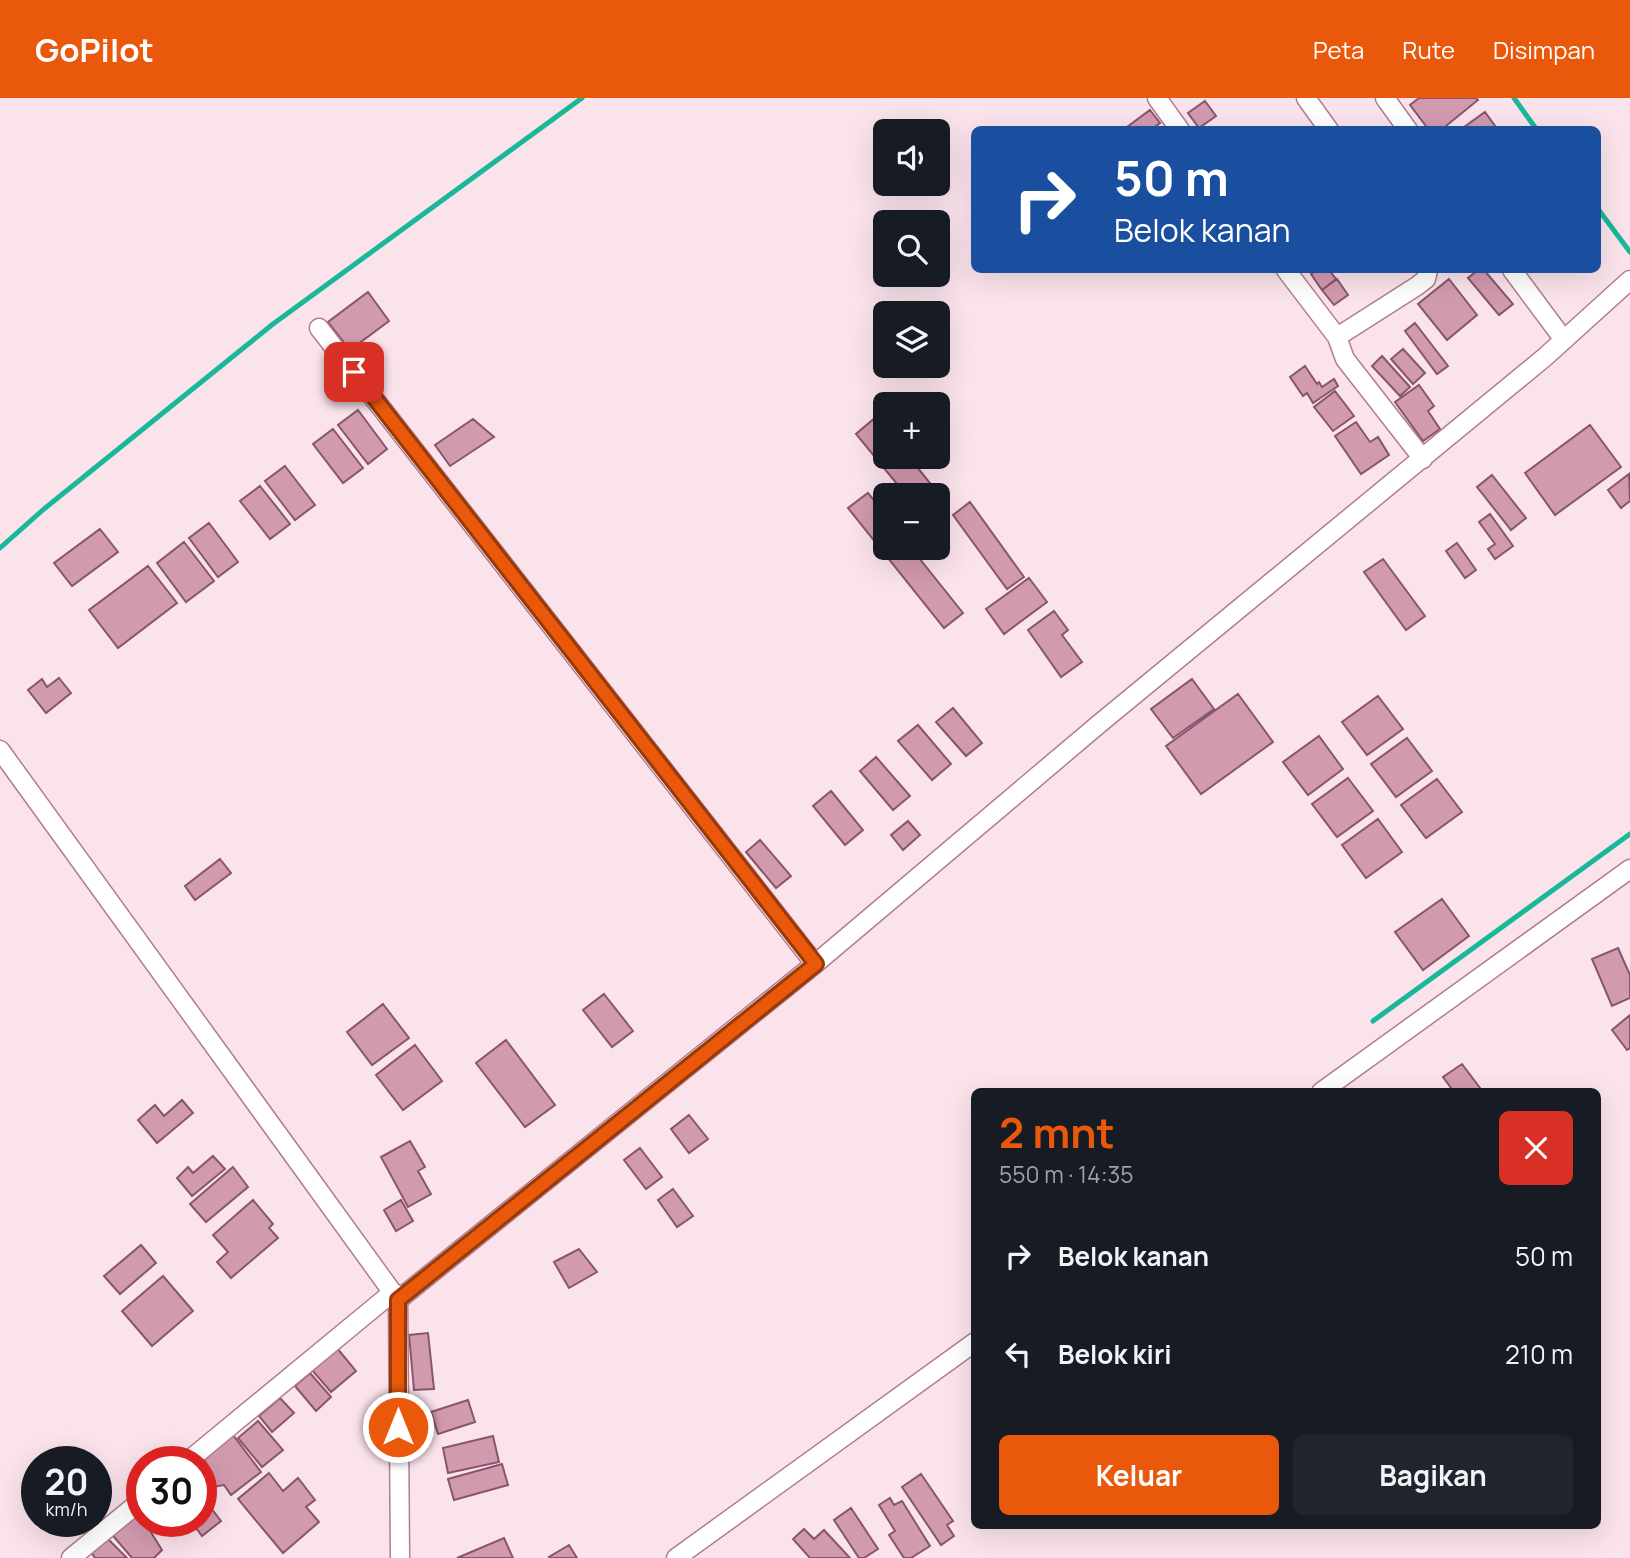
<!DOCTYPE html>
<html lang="id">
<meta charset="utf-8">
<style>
body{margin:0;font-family:Manrope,sans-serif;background:#20242c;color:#f1f3f6;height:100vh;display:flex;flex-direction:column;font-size:26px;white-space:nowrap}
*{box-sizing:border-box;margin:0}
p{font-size:23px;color:#9ea1a6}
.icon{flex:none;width:38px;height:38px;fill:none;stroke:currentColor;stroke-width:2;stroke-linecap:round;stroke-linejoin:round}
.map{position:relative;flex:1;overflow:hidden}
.sheet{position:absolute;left:971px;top:990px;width:630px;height:441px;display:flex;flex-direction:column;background:#171b24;border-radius:10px;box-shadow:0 7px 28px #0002}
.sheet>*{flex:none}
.guide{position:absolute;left:971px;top:28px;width:630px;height:147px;border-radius:10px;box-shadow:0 7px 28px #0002;background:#1a4fa0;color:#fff;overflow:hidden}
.tools{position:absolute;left:873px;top:21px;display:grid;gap:14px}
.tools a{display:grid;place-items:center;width:77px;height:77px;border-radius:10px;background:#171b24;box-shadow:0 7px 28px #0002;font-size:35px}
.speed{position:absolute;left:21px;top:1348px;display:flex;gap:14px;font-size:35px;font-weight:700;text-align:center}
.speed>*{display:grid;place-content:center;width:91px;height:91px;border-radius:50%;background:#171b24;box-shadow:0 7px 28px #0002;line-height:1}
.speed small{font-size:18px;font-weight:400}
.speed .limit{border:10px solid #d22;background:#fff;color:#111}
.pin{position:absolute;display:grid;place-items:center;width:60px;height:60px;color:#fff;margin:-30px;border-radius:14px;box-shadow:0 4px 10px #0006}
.me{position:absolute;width:77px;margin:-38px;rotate:0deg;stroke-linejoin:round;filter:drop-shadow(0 0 5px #0008)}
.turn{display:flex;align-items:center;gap:24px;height:147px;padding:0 28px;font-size:32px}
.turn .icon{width:91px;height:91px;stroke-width:2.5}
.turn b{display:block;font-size:49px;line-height:60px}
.round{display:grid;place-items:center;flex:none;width:74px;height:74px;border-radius:10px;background:#20242c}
.summary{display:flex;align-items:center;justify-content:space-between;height:119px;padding:0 28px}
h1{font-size:42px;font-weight:700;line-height:52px;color:#ea580c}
.cta{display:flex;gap:14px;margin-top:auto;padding:14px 28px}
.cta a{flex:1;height:80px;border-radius:10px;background:#ea580c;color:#fff;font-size:28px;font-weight:700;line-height:80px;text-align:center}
.cta a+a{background:#20242c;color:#f1f3f6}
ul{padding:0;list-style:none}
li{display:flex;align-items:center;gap:21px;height:98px;padding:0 28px}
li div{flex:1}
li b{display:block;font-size:26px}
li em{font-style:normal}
header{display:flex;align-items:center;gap:42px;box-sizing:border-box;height:98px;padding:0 35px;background:#ea580c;color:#fff}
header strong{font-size:33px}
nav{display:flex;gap:38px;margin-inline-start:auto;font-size:24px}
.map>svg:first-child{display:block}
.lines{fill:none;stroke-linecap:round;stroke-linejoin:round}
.stream{stroke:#18b898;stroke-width:5}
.building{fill:#d29aaf;stroke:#88566a;stroke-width:2}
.minor-casing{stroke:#b27c91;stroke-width:21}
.minor{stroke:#fff;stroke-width:18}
.route-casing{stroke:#983908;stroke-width:18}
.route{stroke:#ea580c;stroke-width:12}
</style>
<header>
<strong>GoPilot</strong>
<nav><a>Peta</a><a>Rute</a><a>Disimpan</a></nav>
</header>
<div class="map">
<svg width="1630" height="1460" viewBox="0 0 1630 1460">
<rect width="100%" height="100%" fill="#fbe3ec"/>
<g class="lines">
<path class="stream" d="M1514,0L1537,32
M1598,111L1630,154
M0,450L44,411L273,226L582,0
M1373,923L1630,736"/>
</g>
<path class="building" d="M1419,0H1476L1478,2L1441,32H1429L1410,7Z
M1205,3L1216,18L1199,30L1188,15Z
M1150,12L1160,25L1151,32H1129L1127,29Z
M1485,14L1498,32H1460Z
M1317,172H1329L1336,181L1322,192L1311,176Z
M1478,172H1484L1513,206L1499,217L1468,180Z
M1337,181L1348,197L1334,207L1322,192Z
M1449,181L1477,217L1447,242L1418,206Z
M368,194L389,223L350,252L328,224Z
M1415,225L1448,268L1437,276L1405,233Z
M1403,251L1425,275L1413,286L1391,261Z
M1382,258L1410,289L1400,298L1372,268Z
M1305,268L1317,286L1319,284L1322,289L1334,281L1338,288L1313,305L1307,295L1303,298L1290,279Z
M1419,287L1434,308L1428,313L1440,331L1423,343L1395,304Z
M1335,293L1354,318L1333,333L1314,309Z
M358,312L387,351L368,366L338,327Z
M876,319L886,330V359H909L938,395L935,397H906L856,336Z
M473,321L494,339L450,368L435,347Z
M1356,324L1370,344L1378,339L1389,357L1361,376L1335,338Z
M1590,327L1621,369L1555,417L1525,375Z
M333,331L363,370L343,385L313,346Z
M285,368L315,407L295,422L265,383Z
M1629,376L1630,403L1621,410L1608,392Z
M1492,377L1526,420L1511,432L1477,389Z
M260,388L290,426L270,441L240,403Z
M868,395L886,417V450H911L963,515L944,530L848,410Z
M970,404L1024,479L1007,491L953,417Z
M1490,416L1513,448L1495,461L1488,451L1495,446L1479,424Z
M209,425L238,464L218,479L189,440Z
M100,431L118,454L72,488L54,465Z
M184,444L214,483L186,504L157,465Z
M1457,445L1476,472L1465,480L1446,453Z
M1383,461L1425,518L1406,532L1364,474Z
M148,468L177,505L118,550L89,512Z
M1029,480L1047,504L1004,536L986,511Z
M1054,513L1068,532L1062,537L1082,564L1061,579L1028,532Z
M59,580L71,595L46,615L28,592L42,581L47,589Z
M1192,581L1214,611L1173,640L1151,611Z
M1238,596L1273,644L1201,696L1166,648Z
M1378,598L1403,631L1367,657L1342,624Z
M953,610L982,645L966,658L936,624Z
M918,627L951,666L932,682L898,643Z
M1319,638L1343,671L1308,697L1283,664Z
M1407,640L1432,673L1396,699L1371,666Z
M876,659L910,698L893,712L860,673Z
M1348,680L1373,713L1337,739L1312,706Z
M1437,681L1462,714L1426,740L1401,707Z
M831,693L863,732L845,747L813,708Z
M1378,721L1402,754L1366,780L1342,747Z
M908,723L920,737L903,752L891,737Z
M760,742L791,778L776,790L746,754Z
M220,761L231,775L195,802L185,788Z
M1442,801L1469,838L1423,872L1395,834Z
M1618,850L1630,877V900L1612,908L1592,861Z
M604,896L633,933L612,949L583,912Z
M383,906L409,940L372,967L347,934Z
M1630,917V950L1627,952L1612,932Z
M506,942L555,1007L525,1029L476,965Z
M415,947L442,983L403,1012L376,977Z
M1462,966L1483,994H1454L1443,979Z
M182,1002L193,1015L157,1045L138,1022L155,1007L164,1018Z
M689,1017L708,1041L689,1055L671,1031Z
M410,1043L425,1069L418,1073L431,1096L408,1109L381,1059Z
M640,1050L662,1079L646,1091L624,1062Z
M213,1058L225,1071L192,1098L177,1080L188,1069L193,1075Z
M233,1069L248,1089L206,1124L190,1106Z
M673,1091L693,1118L677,1129L658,1102Z
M253,1102L273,1126L269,1130L278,1140L231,1180L217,1164L228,1154L213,1137Z
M401,1102L413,1123L396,1133L384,1112Z
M141,1147L156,1165L120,1196L104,1178Z
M579,1151L597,1174L569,1190L554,1164Z
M163,1178L193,1213L152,1248L122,1213Z
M428,1235L434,1291L414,1292L409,1237Z
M337,1250L356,1273L331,1294L311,1271Z
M310,1275L331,1299L316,1313L295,1288Z
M280,1300L294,1315L272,1334L259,1318Z
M468,1302L475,1324L438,1336L431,1314Z
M258,1323L283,1352L262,1369L238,1340Z
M230,1333L261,1374L231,1397L224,1387L213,1389L201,1374V1366L205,1363L199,1356Z
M493,1338L499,1364L448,1375L443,1350Z
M502,1366L508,1387L454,1402L448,1381Z
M269,1375L283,1393L298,1380L315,1402L306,1409L319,1424L283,1455L238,1401Z
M921,1376L953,1423L947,1427L954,1438L941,1447L902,1389Z
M890,1400L894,1407L902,1403L930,1448L911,1460H904L889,1437L895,1433L879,1407Z
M136,1410L142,1423H144L162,1452L154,1460H132L109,1433Z
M211,1410L221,1423L202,1438L191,1423H201V1416Z
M851,1410L878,1451L864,1460H859L834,1422Z
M157,1423H183L167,1435Z
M804,1431L814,1441L824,1432L850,1460H810L793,1441Z
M105,1438L127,1460H95L91,1454Z
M504,1440L513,1460H457Z
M569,1447L577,1460H550L549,1459Z"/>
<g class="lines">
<defs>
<path id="minor" d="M1157,0L1180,32
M1306,0L1329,32
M1385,0L1408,32
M1286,172L1337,239L1345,261L1423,361
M1512,172L1564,242
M319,230L815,866
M1337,239L1417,188L1426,181L1428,172
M0,652L398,1202L400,1460
M1321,994L1630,771
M398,1202L815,866L1099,626L1545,259L1630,182
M188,1363L393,1194
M71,1460L142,1402
M676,1460L975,1244"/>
</defs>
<use href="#minor" class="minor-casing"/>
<use href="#minor" class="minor"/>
</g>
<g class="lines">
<defs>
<path id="route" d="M354,274L816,866L398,1202V1329"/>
</defs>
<use href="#route" class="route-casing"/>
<use href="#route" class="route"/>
</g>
</svg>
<div class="tools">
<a><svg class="icon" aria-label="sound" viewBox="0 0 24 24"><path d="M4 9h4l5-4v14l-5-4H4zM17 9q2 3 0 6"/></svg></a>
<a><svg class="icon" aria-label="search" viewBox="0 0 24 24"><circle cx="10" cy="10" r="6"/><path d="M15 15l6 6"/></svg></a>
<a><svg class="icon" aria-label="layers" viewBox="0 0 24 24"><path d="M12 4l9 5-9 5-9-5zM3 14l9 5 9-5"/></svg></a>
<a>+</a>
<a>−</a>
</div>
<div class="speed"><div>20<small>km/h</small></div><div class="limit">30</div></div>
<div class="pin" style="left:354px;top:274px;background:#d93025"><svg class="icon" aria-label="arrive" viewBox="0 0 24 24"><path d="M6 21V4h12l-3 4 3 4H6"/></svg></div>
<svg class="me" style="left:398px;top:1329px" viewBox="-20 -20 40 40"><circle r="17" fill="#ea580c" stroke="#fff" stroke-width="3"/><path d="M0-11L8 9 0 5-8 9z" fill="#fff"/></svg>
<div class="guide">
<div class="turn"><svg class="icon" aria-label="right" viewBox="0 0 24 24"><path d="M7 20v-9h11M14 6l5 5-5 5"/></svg><div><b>50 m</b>Belok kanan</div></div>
</div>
<section class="sheet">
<div class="summary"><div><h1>2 mnt</h1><p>550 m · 14:35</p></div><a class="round" style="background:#d93025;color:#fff"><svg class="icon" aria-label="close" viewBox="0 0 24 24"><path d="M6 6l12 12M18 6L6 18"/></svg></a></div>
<ul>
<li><svg class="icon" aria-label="right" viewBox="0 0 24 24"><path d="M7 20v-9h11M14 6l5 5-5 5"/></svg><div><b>Belok kanan</b></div><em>50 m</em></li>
<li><svg class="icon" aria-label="left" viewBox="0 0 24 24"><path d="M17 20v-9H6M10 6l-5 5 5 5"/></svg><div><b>Belok kiri</b></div><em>210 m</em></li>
</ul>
<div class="cta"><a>Keluar</a><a>Bagikan</a></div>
</section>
</div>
